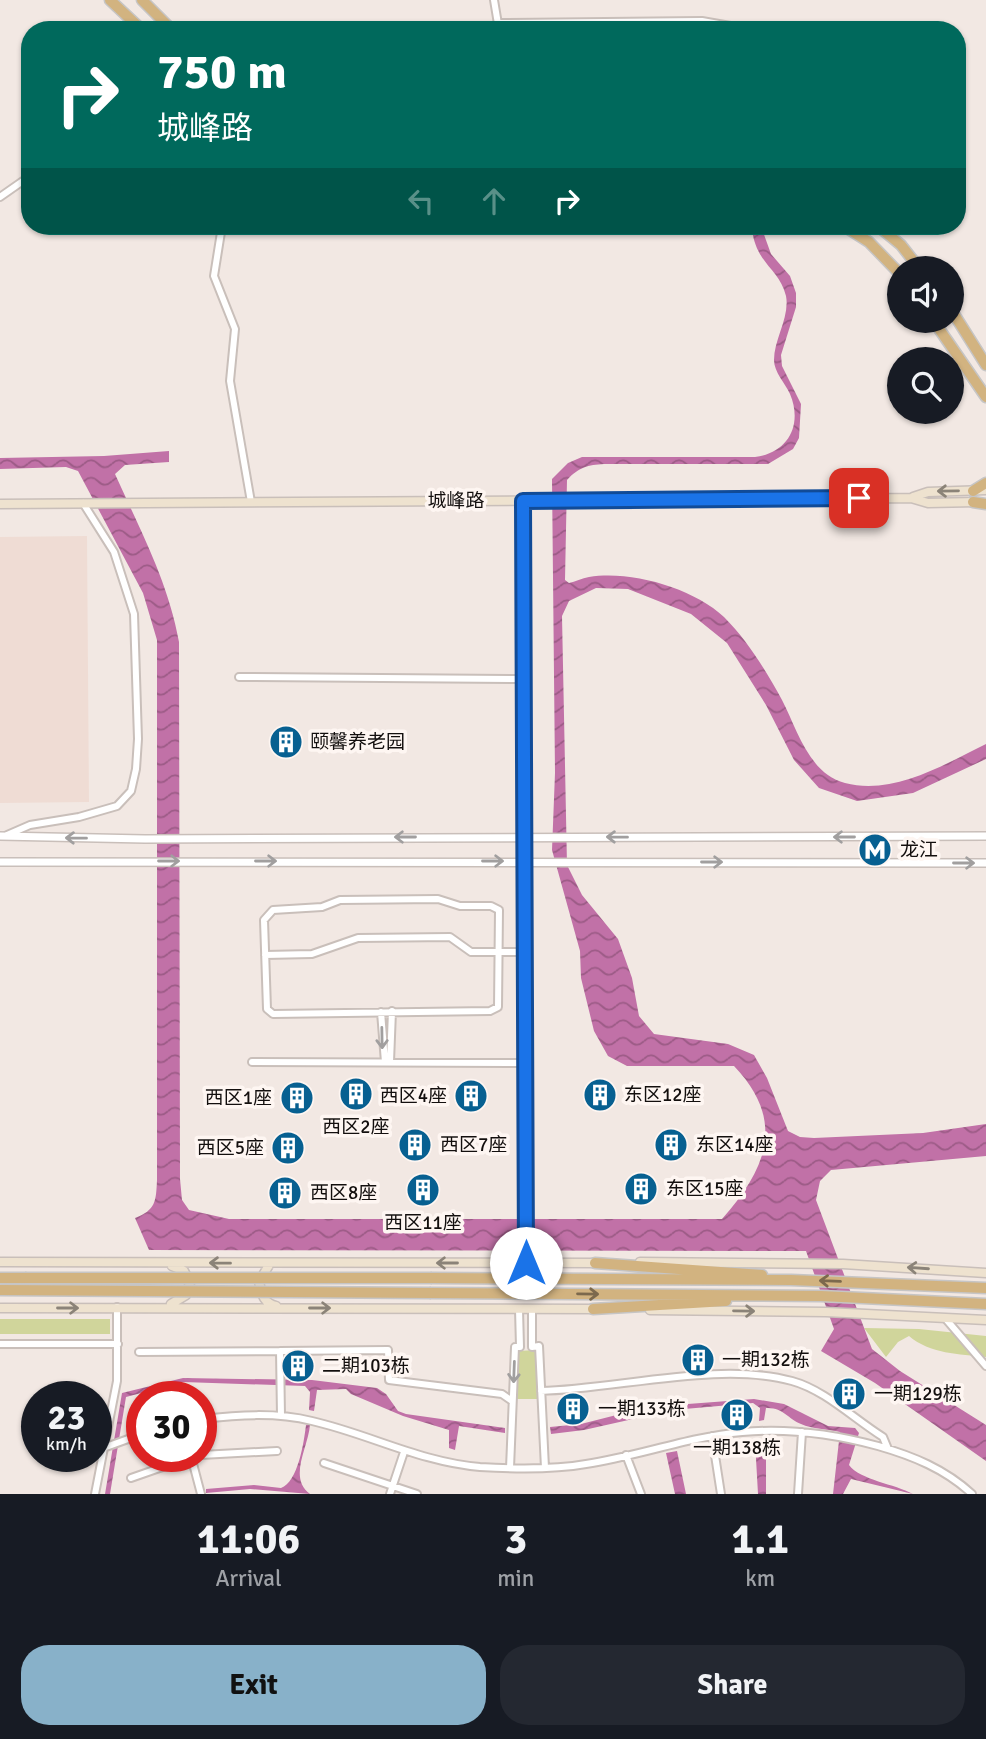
<!DOCTYPE html>
<meta charset="utf-8">
<style>
body{margin:0;font-family:Signika,"Noto Sans SC",sans-serif;background:#242831;color:#f1f3f6;height:100vh;display:flex;flex-direction:column;font-size:26px;white-space:nowrap}
*{box-sizing:border-box;margin:0}
p{font-size:23px;color:#9ea1a6}
.icon{flex:none;width:38px;height:38px;fill:none;stroke:currentColor;stroke-width:2;stroke-linecap:round;stroke-linejoin:round}
.map{position:relative;height:1494px;overflow:hidden}
.details{display:flex;flex-direction:column;background:#171b24;flex:1}
.details>*{flex:none}
.top-card{position:absolute;left:21px;top:21px;width:945px;height:214px;border-radius:28px;box-shadow:0 2px 5px #0004;background:#00695c;color:#fff;overflow:hidden}
.fabs{position:absolute;left:887px;top:256px;display:grid;gap:14px}
.fabs a{display:grid;place-items:center;width:77px;height:77px;border-radius:50%;background:#171b24;box-shadow:0 2px 5px #0004;font-size:35px}
.speed{position:absolute;left:21px;top:1381px;display:flex;gap:14px;font-size:35px;font-weight:700;text-align:center}
.speed>*{display:grid;place-content:center;width:91px;height:91px;border-radius:50%;background:#171b24;box-shadow:0 2px 5px #0004;line-height:1}
.speed small{font-size:18px;font-weight:400}
.speed .limit{border:10px solid #d22;background:#fff;color:#111}
.pin{position:absolute;display:grid;place-items:center;width:60px;height:60px;color:#fff;margin:-30px;border-radius:14px;box-shadow:0 4px 10px #0006}
.me{position:absolute;width:77px;margin:-38px;rotate:0deg;stroke-linejoin:round;filter:drop-shadow(0 0 5px #0008)}
.turn{display:flex;align-items:center;gap:24px;height:147px;padding:0 21px;font-size:32px}
.turn .icon{width:91px;height:91px;stroke-width:2.5}
.turn b{display:block;font-size:49px;line-height:60px}
.lanes{display:flex;align-items:center;height:66px;padding:0 21px;background:#0003;justify-content:center;gap:35px;direction:ltr}
.lanes .off{opacity:.35}
.eta{display:flex;justify-content:space-evenly;align-items:center;height:119px;text-align:center}
.eta b{font-size:42px;font-weight:700;line-height:49px}
.button{display:flex;gap:14px;margin-top:auto;padding:14px 21px}
.button a{flex:1;height:80px;border-radius:28px;background:#88b1c9;color:#111;font-size:28px;font-weight:700;line-height:80px;text-align:center}
.button a+a{background:#242831;color:#f1f3f6}
.map>svg:first-child{display:block}
.built{fill:#efdcd4}
.green{fill:#d0d59b}
.water{fill:url(#water-waves)}
.lines{fill:none;stroke-linecap:round;stroke-linejoin:round}
.minor-casing{stroke:#c9bfba;stroke-width:10}
.tertiary-casing{stroke:#c9bfba;stroke-width:10}
.secondary-casing{stroke:#c9bfba;stroke-width:11}
.trunk-casing{stroke:#c6c5c5;stroke-width:13}
.minor{stroke:#fff;stroke-width:6}
.tertiary{stroke:#fff;stroke-width:7}
.secondary{stroke:#eee2cf;stroke-width:8}
.trunk{stroke:#d2b380;stroke-width:10}
.trunk-bridge-casing{stroke:#c6c5c5;stroke-width:13;stroke-linecap:butt}
.trunk-bridge{stroke:#d2b380;stroke-width:10}
.oneway{stroke:#8b8378}
.oneway2{stroke:#a19f9f}
.oneway3{stroke:#7c694d}
.route-casing{stroke:#114b97;stroke-width:18}
.route{stroke:#1a73e8;stroke-width:12}
.labels{text-anchor:middle;dominant-baseline:central;stroke-width:7;stroke-linejoin:round;paint-order:stroke}
.street-label{font-size:19px;fill:#130f0e;stroke:#fef6f2}
.poi-label{font-size:19px;fill:#130f0e;stroke:#fef6f2;text-anchor:start}
</style>
<div class="map">
<svg width="986" height="1494" viewBox="0 0 986 1494">
<defs>
<pattern id="water-waves" width="16" height="10" patternUnits="userSpaceOnUse" patternTransform="scale(1.75)"><rect width="16" height="10" fill="#c171a7"/><path d="M0 5q4-4 8 0t8 0" fill="none" stroke="#9c5b86"/></pattern>
</defs>
<rect width="100%" height="100%" fill="#f2e8e3"/>
<path class="built" d="M87,536L89,802L0,803V537Z"/>
<path class="green" d="M0,1319H110V1334H0Z
M864,1328L919,1329L986,1336V1357C959,1354 930,1354 909,1336L898,1342L886,1357Z
M536,1350L537,1399H516L518,1351Z"/>
<path class="water" d="M762,229L771,254L790,276L796,293V307L781,355L782,366L801,404L799,438L793,449L768,464H604C588,465 579,467 567,480L565,580L569,583C575,582 582,578 589,577C631,570 693,588 724,617C748,641 766,671 782,700C797,729 809,774 845,783C893,796 945,764 986,744V759L913,793L857,801L819,788L794,760L766,705L727,643L691,614L628,589L596,588L569,601L562,616L567,865L582,895L618,939L632,978L639,1016L654,1034L728,1044L754,1055L767,1078L788,1131L800,1137L814,1138L923,1133L986,1124V1156L831,1170L820,1181L816,1200L872,1349L900,1371L986,1425V1461L875,1383L821,1351L834,1329L806,1251L149,1250L135,1218C156,1210 156,1201 157,1180V640L143,593L78,471L66,467L0,469V458L104,456L169,451V462L125,465L115,474C140,530 168,581 179,642L180,1179L182,1200L189,1210L229,1219H722C766,1170 787,1121 734,1066H627L608,1056L594,1031L581,978L580,951L552,850L555,773L552,479L568,463L582,457H755C788,453 803,425 790,394C785,383 774,372 774,360C774,339 790,317 786,296C779,268 757,265 752,230Z
M183,1378L312,1380L377,1388L386,1394L398,1411L406,1414L505,1428V1433L459,1426L455,1450L449,1448V1430L403,1416L351,1394L346,1389L317,1390L314,1411L309,1410L310,1392L305,1386L183,1382L126,1397L110,1494H105L122,1393Z
M754,1399L784,1404L828,1426L855,1428L859,1433L849,1465C860,1480 895,1484 913,1494L851,1479L843,1494H833L840,1432C828,1429 812,1429 801,1424C788,1419 783,1407 766,1408L764,1420L759,1421L760,1408L753,1403L673,1410L584,1430L551,1434L550,1427L581,1424L648,1407Z
M306,1425H310C308,1448 288,1478 310,1494L250,1489L206,1493V1489L254,1485L281,1488C298,1482 304,1442 306,1425Z
M755,1441H766V1494H758Z
M677,1451L686,1494H675L666,1453Z"/>
<g class="lines">
<defs>
<path id="minor" d="M494,0L499,30
M499,23L702,21L753,30
M0,197L30,176
M222,226L214,276L235,329L230,381L251,502
M239,677L523,679
M7,835L30,825L79,817L117,806L131,791L136,769L138,739L134,614L114,552L83,503
M438,899L460,906H491L499,910L498,1007L490,1011L273,1014L267,1009L264,920L273,910L322,907L340,900Z
M265,955L312,954L358,938L450,937L471,952H526
M381,1012L385,1062
M252,1062L526,1063
M390,1062L392,1011
M532,1309V1347L539,1346L545,1468
M945,1318L986,1366
M0,1344H118
M139,1352L280,1351
M541,1391C617,1389 721,1361 792,1381C825,1390 854,1419 883,1437L888,1449
M281,1416L280,1351L388,1350L389,1380L502,1394L512,1401
M201,1419C238,1415 275,1412 312,1421C369,1434 420,1462 480,1467C515,1469 552,1470 586,1464C639,1456 688,1437 742,1432C788,1428 834,1434 878,1446C913,1456 945,1469 972,1494
M712,1436L721,1494
M106,1447L142,1434
M201,1455L277,1451
M626,1455L641,1494
M191,1456L201,1494
M324,1463L417,1494
M510,1468L515,1347H520L519,1309
M131,1478L194,1456
M95,1494L117,1381V1307
M390,1494L404,1452
M798,1494L802,1432"/>
<path id="tertiary" d="M523,501L525,1250
M0,836L145,839L986,836
M0,862L986,863"/>
<path id="secondary" d="M913,497L928,492L986,490
M0,504L911,498L928,503L976,502
M0,1262L599,1263
M640,1262L843,1264L986,1273
M269,1265L259,1282C262,1294 263,1303 276,1306
M171,1304L186,1295L190,1283L184,1271L172,1266
M0,1308L599,1309
M650,1310L826,1312L986,1320"/>
<path id="trunk" d="M110,0L142,30
M142,0L172,30
M844,226L869,242L900,274
M878,226L901,245L919,268
M952,311L986,365
M933,320L986,397
M973,491L986,483
M973,502L986,504
M595,1263L762,1275
M0,1278H25
M432,1278L791,1280L986,1288
M431,1293L821,1296L986,1304
M593,1309L726,1301"/>
</defs>
<use href="#minor" class="minor-casing"/>
<use href="#tertiary" class="tertiary-casing"/>
<use href="#secondary" class="secondary-casing"/>
<use href="#trunk" class="trunk-casing"/>
<use href="#minor" class="minor"/>
<use href="#tertiary" class="tertiary"/>
<use href="#secondary" class="secondary"/>
<use href="#trunk" class="trunk"/>
<defs>
<path id="trunk-bridge" d="M25,1278H432
M0,1290L431,1293"/>
</defs>
<use href="#trunk-bridge" class="trunk-bridge-casing"/>
<use href="#trunk-bridge" class="trunk-bridge"/>
</g>
<defs><path id="oneway-shaft" d="M-6 0H5M1.5-3L5.5 0L1.5 3" fill="none" stroke-width="1.6" stroke-linecap="round" stroke-linejoin="round" transform="scale(1.75)"/></defs>
<g class="oneway">
<use href="#oneway-shaft" transform="translate(948 491) rotate(179)"/>
<use href="#oneway-shaft" transform="translate(220 1263) rotate(-179)"/>
<use href="#oneway-shaft" transform="translate(447 1263) rotate(-180)"/>
<use href="#oneway-shaft" transform="translate(918 1268) rotate(-176)"/>
<use href="#oneway-shaft" transform="translate(68 1308)"/>
<use href="#oneway-shaft" transform="translate(320 1308)"/>
<use href="#oneway-shaft" transform="translate(744 1311) rotate(1)"/>
</g>
<g class="oneway2">
<use href="#oneway-shaft" transform="translate(405 837) rotate(180)"/>
<use href="#oneway-shaft" transform="translate(617 837) rotate(-179)"/>
<use href="#oneway-shaft" transform="translate(844 837) rotate(180)"/>
<use href="#oneway-shaft" transform="translate(76 838) rotate(-179)"/>
<use href="#oneway-shaft" transform="translate(169 861)"/>
<use href="#oneway-shaft" transform="translate(266 861)"/>
<use href="#oneway-shaft" transform="translate(493 861)"/>
<use href="#oneway-shaft" transform="translate(712 862)"/>
<use href="#oneway-shaft" transform="translate(964 863)"/>
<use href="#oneway-shaft" transform="translate(382 1038) rotate(89)"/>
<use href="#oneway-shaft" transform="translate(514 1372) rotate(92)"/>
</g>
<g class="oneway3">
<use href="#oneway-shaft" transform="translate(830 1281) rotate(-178)"/>
<use href="#oneway-shaft" transform="translate(588 1294) rotate(1)"/>
</g>
<g class="lines">
<defs>
<path id="route" d="M526,1263L523,501L859,498"/>
</defs>
<use href="#route" class="route-casing"/>
<use href="#route" class="route"/>
</g>
<defs>
<symbol id="building-disc" viewBox="-11 -11 22 22"><circle r="9.5" fill="#076091" stroke="#fef6f2"/><path d="M-4-6H4V6H1V3H-1V6H-4ZM-2.5-4.3h1.7v1.8h-1.7ZM.8-4.3h1.7v1.8H.8ZM-2.5-1h1.7V.8h-1.7ZM.8-1h1.7V.8H.8Z" fill="#fff"/></symbol>
<symbol id="metro-disc" viewBox="-11 -11 22 22"><circle r="9.5" fill="#076091" stroke="#fef6f2"/><path d="M-5.5 5V-5H-3L0 0L3-5H5.5V5H3V-.5L0 4L-3-.5V5Z" fill="#fff"/></symbol>
</defs>
<g fill-rule="evenodd">
<use href="#building-disc" x="267" y="723" width="38" height="38"/>
<use href="#metro-disc" x="856" y="831" width="38" height="38"/>
<use href="#building-disc" x="337" y="1075" width="38" height="38"/>
<use href="#building-disc" x="581" y="1076" width="38" height="38"/>
<use href="#building-disc" x="452" y="1077" width="38" height="38"/>
<use href="#building-disc" x="278" y="1079" width="38" height="38"/>
<use href="#building-disc" x="396" y="1126" width="38" height="38"/>
<use href="#building-disc" x="652" y="1126" width="38" height="38"/>
<use href="#building-disc" x="269" y="1129" width="38" height="38"/>
<use href="#building-disc" x="622" y="1170" width="38" height="38"/>
<use href="#building-disc" x="404" y="1171" width="38" height="38"/>
<use href="#building-disc" x="266" y="1174" width="38" height="38"/>
<use href="#building-disc" x="679" y="1341" width="38" height="38"/>
<use href="#building-disc" x="279" y="1347" width="38" height="38"/>
<use href="#building-disc" x="830" y="1375" width="38" height="38"/>
<use href="#building-disc" x="554" y="1390" width="38" height="38"/>
<use href="#building-disc" x="718" y="1396" width="38" height="38"/>
</g>
<g class="labels">
<g class="street-label">
<text x="456" y="501">城峰路</text>
</g>
<g class="poi-label">
<text x="310" y="742">颐馨养老园</text>
<text x="900" y="850">龙江</text>
<text x="624" y="1095">东区12座</text>
<text x="447" y="1096" text-anchor="end">西区4座</text>
<text x="272" y="1098" text-anchor="end">西区1座</text>
<text x="356" y="1127" text-anchor="middle">西区2座</text>
<text x="440" y="1145">西区7座</text>
<text x="696" y="1145">东区14座</text>
<text x="264" y="1148" text-anchor="end">西区5座</text>
<text x="666" y="1189">东区15座</text>
<text x="310" y="1193">西区8座</text>
<text x="423" y="1223" text-anchor="middle">西区11座</text>
<text x="722" y="1360">一期132栋</text>
<text x="322" y="1366">二期103栋</text>
<text x="874" y="1394">一期129栋</text>
<text x="598" y="1409">一期133栋</text>
<text x="737" y="1448" text-anchor="middle">一期138栋</text>
</g>
</g>
</svg>
<div class="fabs">
<a><svg class="icon" aria-label="sound" viewBox="0 0 24 24"><path d="M4 9h4l5-4v14l-5-4H4zM17 9q2 3 0 6"/></svg></a>
<a><svg class="icon" aria-label="search" viewBox="0 0 24 24"><circle cx="10" cy="10" r="6"/><path d="M15 15l6 6"/></svg></a>
</div>
<div class="speed"><div>23<small>km/h</small></div><div class="limit">30</div></div>
<div class="pin" style="left:859px;top:498px;background:#d93025"><svg class="icon" aria-label="arrive" viewBox="0 0 24 24"><path d="M6 21V4h12l-3 4 3 4H6"/></svg></div>
<svg class="me" style="left:526px;top:1263px" viewBox="-20 -20 40 40"><circle r="19" fill="#fff"/><path d="M0-13L10 11 0 6-10 11z" fill="#1a73e8"/></svg>
<div class="top-card">
<div class="turn"><svg class="icon" aria-label="right" viewBox="0 0 24 24"><path d="M7 20v-9h11M14 6l5 5-5 5"/></svg><div><b>750 m</b>城峰路</div></div>
<div class="lanes"><svg class="icon off" aria-label="left" viewBox="0 0 24 24"><path d="M17 20v-9H6M10 6l-5 5 5 5"/></svg><svg class="icon off" aria-label="ahead" viewBox="0 0 24 24"><path d="M12 20V5M6 11l6-6 6 6"/></svg><svg class="icon" aria-label="right" viewBox="0 0 24 24"><path d="M7 20v-9h11M14 6l5 5-5 5"/></svg></div>
</div>
</div>
<section class="details">
<div class="eta">
<div><b>11:06</b><p>Arrival</p></div>
<div><b>3</b><p>min</p></div>
<div><b>1.1</b><p>km</p></div>
</div>
<div class="button"><a>Exit</a><a>Share</a></div>
</section>
